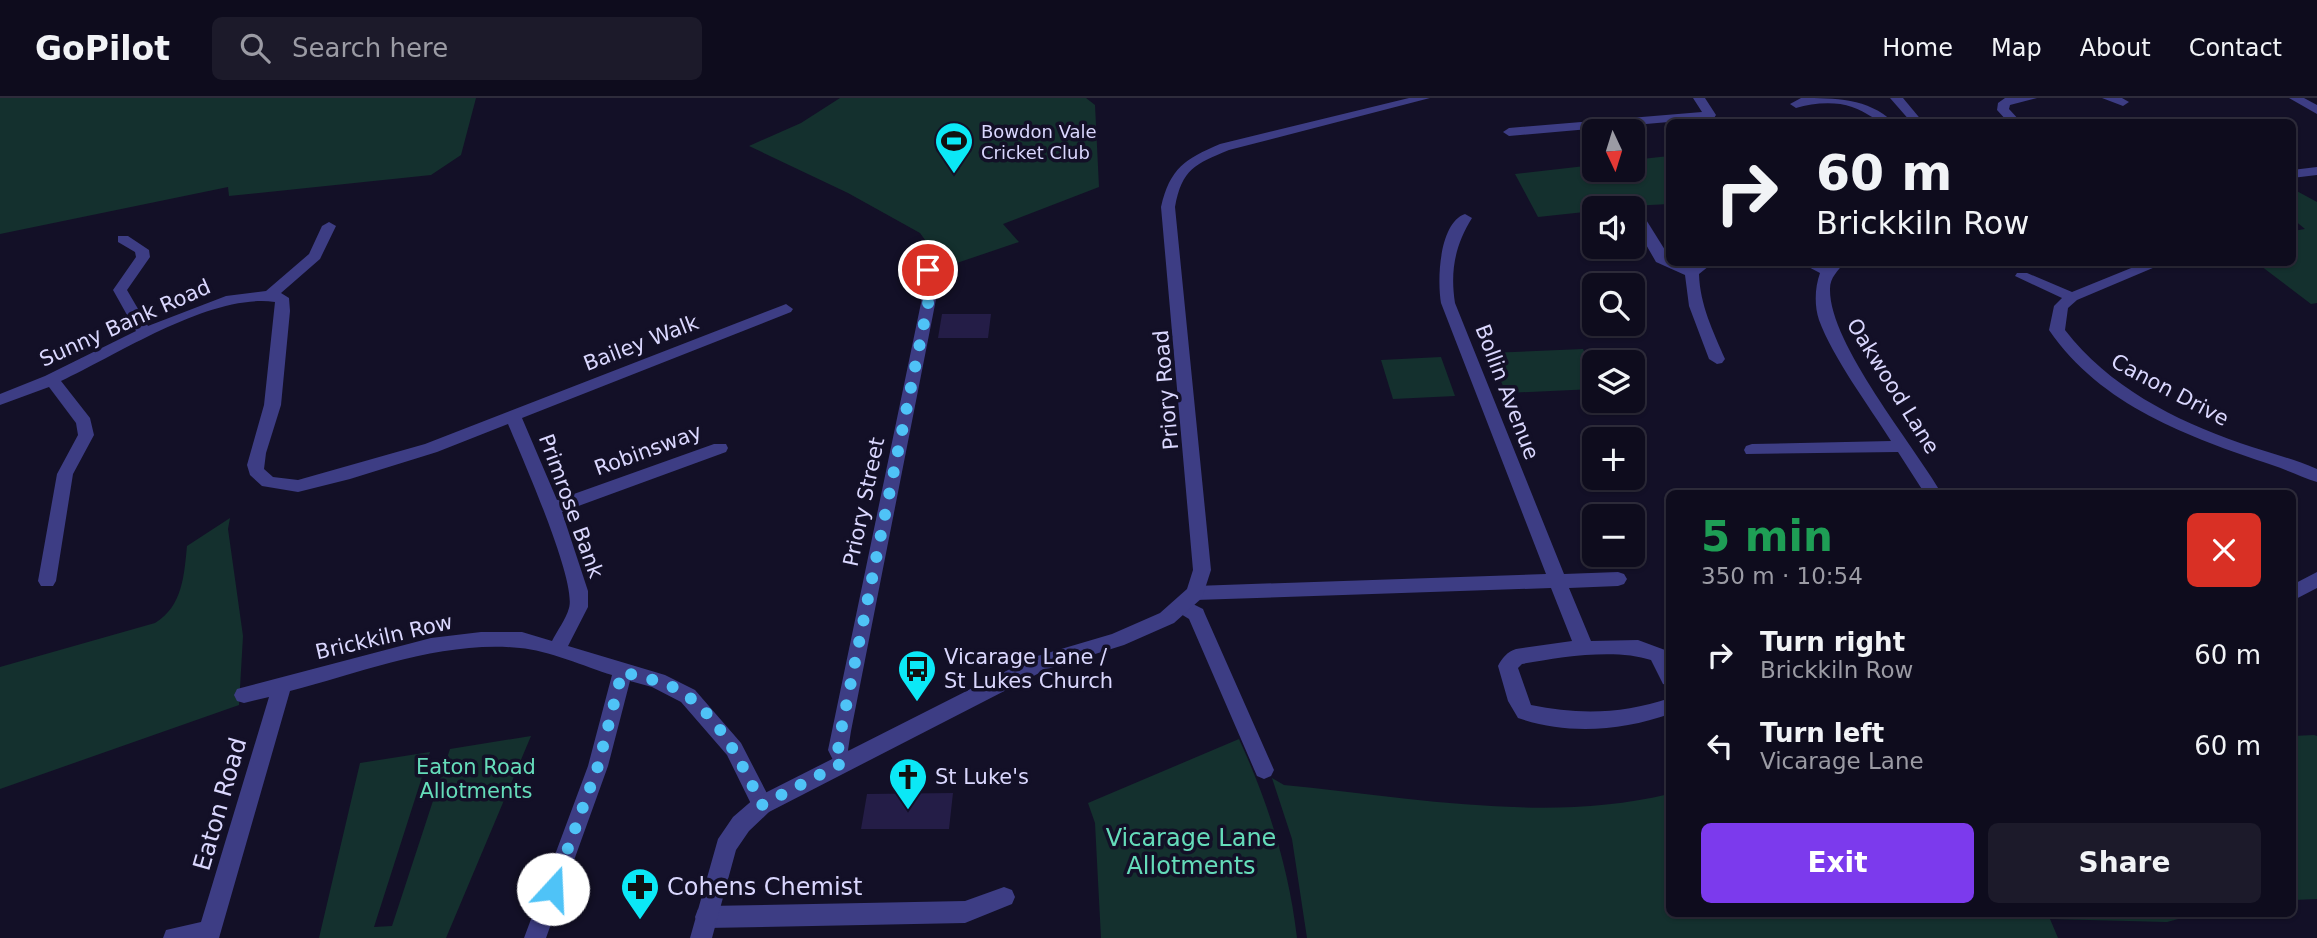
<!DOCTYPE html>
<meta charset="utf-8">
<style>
body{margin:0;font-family:"DejaVu Sans",sans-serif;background:#1c1a2a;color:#f1f3f6;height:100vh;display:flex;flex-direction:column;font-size:26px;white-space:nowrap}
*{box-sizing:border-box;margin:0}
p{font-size:23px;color:#9b9ba4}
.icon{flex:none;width:38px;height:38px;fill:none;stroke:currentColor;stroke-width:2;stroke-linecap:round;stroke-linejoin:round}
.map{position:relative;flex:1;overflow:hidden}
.details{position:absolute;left:1666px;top:392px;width:630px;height:427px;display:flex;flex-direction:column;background:#0e0c1d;border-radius:10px;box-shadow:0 2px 5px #0004,0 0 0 2px #2e2c3b}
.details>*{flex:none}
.top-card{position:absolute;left:1666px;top:21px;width:630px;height:147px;border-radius:10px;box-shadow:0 2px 5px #0004,0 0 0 2px #2e2c3b;background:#0e0c1d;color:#f1f3f6;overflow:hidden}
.needle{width:46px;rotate:176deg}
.fabs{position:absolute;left:1582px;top:21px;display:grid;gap:14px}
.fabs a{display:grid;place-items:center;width:63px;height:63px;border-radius:10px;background:#0e0c1d;box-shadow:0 2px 5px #0004,0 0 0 2px #2e2c3b;font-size:35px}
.pin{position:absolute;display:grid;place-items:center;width:60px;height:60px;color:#fff;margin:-30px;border:4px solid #fff;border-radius:50%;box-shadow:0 2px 7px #0007}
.me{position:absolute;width:77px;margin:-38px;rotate:20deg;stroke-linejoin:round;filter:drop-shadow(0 0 5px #0008)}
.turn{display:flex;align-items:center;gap:24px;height:147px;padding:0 35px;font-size:32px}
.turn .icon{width:91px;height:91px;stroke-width:2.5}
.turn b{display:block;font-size:49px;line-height:60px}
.round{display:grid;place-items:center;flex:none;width:74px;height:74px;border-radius:10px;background:#1c1a2a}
.head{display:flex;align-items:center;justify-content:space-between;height:119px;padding:0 35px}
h1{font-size:42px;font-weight:800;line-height:52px;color:#1e9e55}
.cta{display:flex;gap:14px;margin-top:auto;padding:14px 35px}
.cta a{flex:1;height:80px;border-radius:10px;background:#7c3aed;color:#fff;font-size:28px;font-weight:800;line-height:80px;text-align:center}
.cta a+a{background:#1c1a2a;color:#f1f3f6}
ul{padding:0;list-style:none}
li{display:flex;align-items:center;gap:21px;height:91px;padding:0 35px}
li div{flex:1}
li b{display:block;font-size:26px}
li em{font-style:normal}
header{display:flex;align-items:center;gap:42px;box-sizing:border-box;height:98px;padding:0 35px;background:#0e0c1d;border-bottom:2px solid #2e2c3b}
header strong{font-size:33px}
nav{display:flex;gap:38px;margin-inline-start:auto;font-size:24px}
.search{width:490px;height:63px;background:#1c1a2a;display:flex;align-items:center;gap:18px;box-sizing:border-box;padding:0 24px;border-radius:10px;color:#9b9ba4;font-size:26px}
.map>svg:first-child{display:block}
.green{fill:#14302e}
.building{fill:#241d47}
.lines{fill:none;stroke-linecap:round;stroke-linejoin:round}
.minor{fill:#3d3d84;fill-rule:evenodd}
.tertiary{fill:#3d3d84;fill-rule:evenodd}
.route{stroke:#4fc3f7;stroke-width:12;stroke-dasharray:0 21.6}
.labels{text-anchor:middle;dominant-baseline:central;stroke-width:7;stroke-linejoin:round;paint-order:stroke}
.far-poi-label{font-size:18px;fill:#dad7fe;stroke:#131027;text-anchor:start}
.street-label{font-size:21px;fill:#dad7fe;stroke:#131027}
.poi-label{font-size:21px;fill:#dad7fe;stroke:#131027;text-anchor:start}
.park-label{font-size:21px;fill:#65dcba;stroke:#131027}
.near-street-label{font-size:24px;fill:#dad7fe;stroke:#131027}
.near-park-label{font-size:24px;fill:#65dcba;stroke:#131027}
.near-poi-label{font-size:24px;fill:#dad7fe;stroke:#131027;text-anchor:start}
</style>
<header>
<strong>GoPilot</strong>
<div class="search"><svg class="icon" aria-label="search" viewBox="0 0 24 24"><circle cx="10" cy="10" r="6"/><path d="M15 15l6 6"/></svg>Search here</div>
<nav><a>Home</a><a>Map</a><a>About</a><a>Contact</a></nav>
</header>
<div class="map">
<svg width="2317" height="840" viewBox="0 0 2317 840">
<rect width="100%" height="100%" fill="#131027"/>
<path class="green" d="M0,0H476L461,57L431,77L229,98L228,89L0,136Z
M840,0H1086L1095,7L1099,89L1003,126L1019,144L936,172L924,149L928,146L920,135L848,95L749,48L801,25Z
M1669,58V106L1594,110V113L1538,119L1515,76L1594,67V72H1633V62Z
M2293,91L2317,104V205L2311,206L2257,165L2292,164L2293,133L2305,131L2293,121Z
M1583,251L1594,275V291L1506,295L1489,255Z
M1441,259L1455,298L1393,301L1381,262Z
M230,420L228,431L243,538L239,607L0,691V569L155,525C183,508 184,477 187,448Z
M2314,637L2317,638V801L2293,802V638Z
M531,638L446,840H319L360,665L430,654L374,829L392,828L450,651Z
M1239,641C1268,704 1289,770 1297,840H1101L1095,725L1088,705Z
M1272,680L1284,687C1409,699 1546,726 1669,696L1670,816H2222L2217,819L2193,817L2167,824L2050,821L2058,840H1307L1292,741Z"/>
<path class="building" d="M942,216H991L988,240H938Z
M953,695L949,731H861L867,696Z"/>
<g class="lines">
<path class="minor" d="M1693,0H1705L1716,17L1714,20L1509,38L1503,34L1509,30L1702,14Z
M1801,0C1835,0 1868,0 1893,24C1876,26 1868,14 1852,9C1835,3 1813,5 1796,10L1790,6Z
M1890,0H1903L1923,24H1911Z
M2005,0H2037L2010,7L2009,11L2021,24H2008L1997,12L1998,5Z
M2102,0H2122L2129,4L2123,8Z
M2289,0H2304L2317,7V16Z
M2317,69V77L2292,80V72Z
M1633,108L1640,112L1670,160V164H1681L1691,169L1697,164H1714L1699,176C1700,207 1713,233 1725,261L1722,265L1717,266L1709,261L1689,208L1685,177L1656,164L1633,124V110H1627Z
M1465,116L1472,120C1455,147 1450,173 1455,205L1564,476L1618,474L1624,476L1627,481L1624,486L1618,488L1569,490L1591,543L1638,542L1665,552L1670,560V588L1663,586L1651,562C1616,550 1558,559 1522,566L1518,570L1531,607C1579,617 1623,616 1670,600V616C1621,633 1567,637 1518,620L1508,603L1498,568C1502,560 1507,554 1516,551L1572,543L1551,490L1195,502L1188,500L1186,495L1188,490L1195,488L1546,476L1441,205C1437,182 1439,125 1465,116Z
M329,124L336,128L320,161L281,195L289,200L290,213L281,307L266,355L264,371L273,379L298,382L425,346L781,208L786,206L793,211L791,214L522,320L557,402L714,346H726L728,350L726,354L562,414L588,493V509L568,548L665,577L695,592L741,645L773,707L769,714L762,716L755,714L727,657L681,604L652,589L630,583L608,668L546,840H524L588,668L612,577C586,569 547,552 520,550C443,542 363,574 290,593L219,840H163L166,832L201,824L269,599L244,605L237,603L234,597L237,591L431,540L481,534H522L552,543C557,533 566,521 569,510C577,483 521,357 508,326L437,354L350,381L298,394L262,388L250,377L247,367L264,307L275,204C211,195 119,256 61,283L90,320L94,337L73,376L56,483L53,488H41L38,483L57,376L78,337L76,325L49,289L0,307V296L45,278L136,233L113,192L136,159L135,154L118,144V138H128L149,152L150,159L127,192L148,228L226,198L266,193L309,156L322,128Z
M917,153L922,154L940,181L851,633L848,652L854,664L851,670L844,673L837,670L828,652L926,181L910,157Z
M1799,164L1826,167L1829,164H1845C1838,173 1830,179 1830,191C1829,245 1913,346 1942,396H1925L1898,354L1746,356L1744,352L1746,348L1752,346L1891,343C1869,308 1833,260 1819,222C1814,207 1815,189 1820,175Z
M2146,164H2167L2077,202L2068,210L2065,232C2108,288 2174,322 2240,345C2266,354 2292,360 2317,371V384C2302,379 2287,372 2272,367C2189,339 2101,308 2049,232L2054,208L2062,200L2015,178L2017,175H2027L2072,194Z
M2317,474V490L2292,503V487Z
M1183,501L1203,511L1205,516L1274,672L1271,678L1264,681L1257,678L1189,521L1176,513L1174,508L1176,503Z
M1004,789L1012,792L1015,799L1012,806L965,825L706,830L698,827L695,819L698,811L706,808L965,803Z"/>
<path class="tertiary" d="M1409,0H1430L1229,52C1195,66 1182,71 1175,109L1211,472L1202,500L1174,525L1124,547L1047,571L769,714L749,733L736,752L712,840H690L718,741L733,719L755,700L1034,559L1112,536L1160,515L1187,491L1193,472L1161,109C1170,70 1185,61 1220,46Z"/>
</g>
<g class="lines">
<path class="route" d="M553,791L598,668L622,574C644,580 671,584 689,599C724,626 743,669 762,707L844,664L838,652L841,633L933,181L928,172"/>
</g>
<defs>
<symbol id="stadium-pin" viewBox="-11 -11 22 30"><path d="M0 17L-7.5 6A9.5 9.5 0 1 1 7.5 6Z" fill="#0be8f6" stroke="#131027"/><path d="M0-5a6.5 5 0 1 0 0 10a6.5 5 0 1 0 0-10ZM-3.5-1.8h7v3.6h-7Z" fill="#111"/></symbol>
<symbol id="bus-pin" viewBox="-11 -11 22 30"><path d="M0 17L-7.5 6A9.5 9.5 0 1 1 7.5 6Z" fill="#0be8f6" stroke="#131027"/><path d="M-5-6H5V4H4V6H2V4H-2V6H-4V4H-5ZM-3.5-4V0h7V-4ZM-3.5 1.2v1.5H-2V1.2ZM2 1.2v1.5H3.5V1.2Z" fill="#111"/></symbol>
<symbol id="church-pin" viewBox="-11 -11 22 30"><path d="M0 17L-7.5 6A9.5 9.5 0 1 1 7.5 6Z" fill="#0be8f6" stroke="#131027"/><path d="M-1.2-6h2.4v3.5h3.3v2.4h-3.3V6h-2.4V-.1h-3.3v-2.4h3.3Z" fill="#111"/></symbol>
<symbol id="pharmacy-pin" viewBox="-11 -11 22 30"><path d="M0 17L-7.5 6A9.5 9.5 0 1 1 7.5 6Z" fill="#0be8f6" stroke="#131027"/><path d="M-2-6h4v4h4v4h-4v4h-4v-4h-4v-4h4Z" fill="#111"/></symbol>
</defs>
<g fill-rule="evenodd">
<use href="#stadium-pin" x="932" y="21" width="44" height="60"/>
<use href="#bus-pin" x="895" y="549" width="44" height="60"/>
<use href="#church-pin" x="886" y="657" width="44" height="60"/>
<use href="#pharmacy-pin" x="618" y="767" width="44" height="60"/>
</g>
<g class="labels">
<g class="far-poi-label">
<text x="981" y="33">Bowdon Vale<tspan x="981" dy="21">Cricket Club</tspan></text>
</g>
<g class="street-label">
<text transform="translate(125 225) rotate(-24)">Sunny Bank Road</text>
<text transform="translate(641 245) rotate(-21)">Bailey Walk</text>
<text transform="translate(1893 288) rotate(58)">Oakwood Lane</text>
<text transform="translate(1166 292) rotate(-95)">Priory Road</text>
<text transform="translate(2170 292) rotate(28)">Canon Drive</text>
<text transform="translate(1507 294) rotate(69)">Bollin Avenue</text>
<text transform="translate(648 352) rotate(-20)">Robinsway</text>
<text transform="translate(864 404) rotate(-78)">Priory Street</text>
<text transform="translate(571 408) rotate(70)">Primrose Bank</text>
<text transform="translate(384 539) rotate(-13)">Brickkiln Row</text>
</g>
<g class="poi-label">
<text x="944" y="559">Vicarage Lane /<tspan x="944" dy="24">St Lukes Church</tspan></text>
<text x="935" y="679">St Luke's</text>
</g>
<g class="park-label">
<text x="476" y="669">Eaton Road<tspan x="476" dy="24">Allotments</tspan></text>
</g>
<g class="near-street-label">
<text transform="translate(220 706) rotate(-74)">Eaton Road</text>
</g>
<g class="near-park-label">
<text x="1191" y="740">Vicarage Lane<tspan x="1191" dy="28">Allotments</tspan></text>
</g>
<g class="near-poi-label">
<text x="667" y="789">Cohens Chemist</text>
</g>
</g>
</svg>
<div class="fabs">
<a><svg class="needle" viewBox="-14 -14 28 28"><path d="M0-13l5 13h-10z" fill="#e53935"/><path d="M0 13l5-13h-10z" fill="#9b9ba4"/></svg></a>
<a><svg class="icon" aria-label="sound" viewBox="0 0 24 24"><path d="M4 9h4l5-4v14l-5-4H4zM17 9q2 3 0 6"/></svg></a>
<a><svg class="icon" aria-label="search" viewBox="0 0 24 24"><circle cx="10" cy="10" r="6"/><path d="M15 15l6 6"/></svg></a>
<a><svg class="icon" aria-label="layers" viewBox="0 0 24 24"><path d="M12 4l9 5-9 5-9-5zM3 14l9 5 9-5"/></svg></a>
<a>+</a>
<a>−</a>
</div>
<div class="pin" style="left:928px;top:172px;background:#d93025"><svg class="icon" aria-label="arrive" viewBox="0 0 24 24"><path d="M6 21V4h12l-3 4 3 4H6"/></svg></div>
<svg class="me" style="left:553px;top:791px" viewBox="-20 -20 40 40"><circle r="19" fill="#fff"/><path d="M0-13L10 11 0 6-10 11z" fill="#4fc3f7"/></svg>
<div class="top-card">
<div class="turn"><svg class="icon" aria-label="right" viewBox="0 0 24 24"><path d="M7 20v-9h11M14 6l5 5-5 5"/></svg><div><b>60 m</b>Brickkiln Row</div></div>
</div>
<section class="details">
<div class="head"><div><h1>5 min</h1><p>350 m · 10:54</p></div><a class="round" style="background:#d93025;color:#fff"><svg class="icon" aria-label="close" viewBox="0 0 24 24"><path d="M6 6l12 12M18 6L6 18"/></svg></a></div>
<ul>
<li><svg class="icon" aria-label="right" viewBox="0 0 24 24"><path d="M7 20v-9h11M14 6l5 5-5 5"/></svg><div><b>Turn right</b><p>Brickkiln Row</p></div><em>60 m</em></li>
<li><svg class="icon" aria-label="left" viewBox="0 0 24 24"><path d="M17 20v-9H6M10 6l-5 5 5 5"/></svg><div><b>Turn left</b><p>Vicarage Lane</p></div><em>60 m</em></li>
</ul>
<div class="cta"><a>Exit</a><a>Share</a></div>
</section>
</div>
